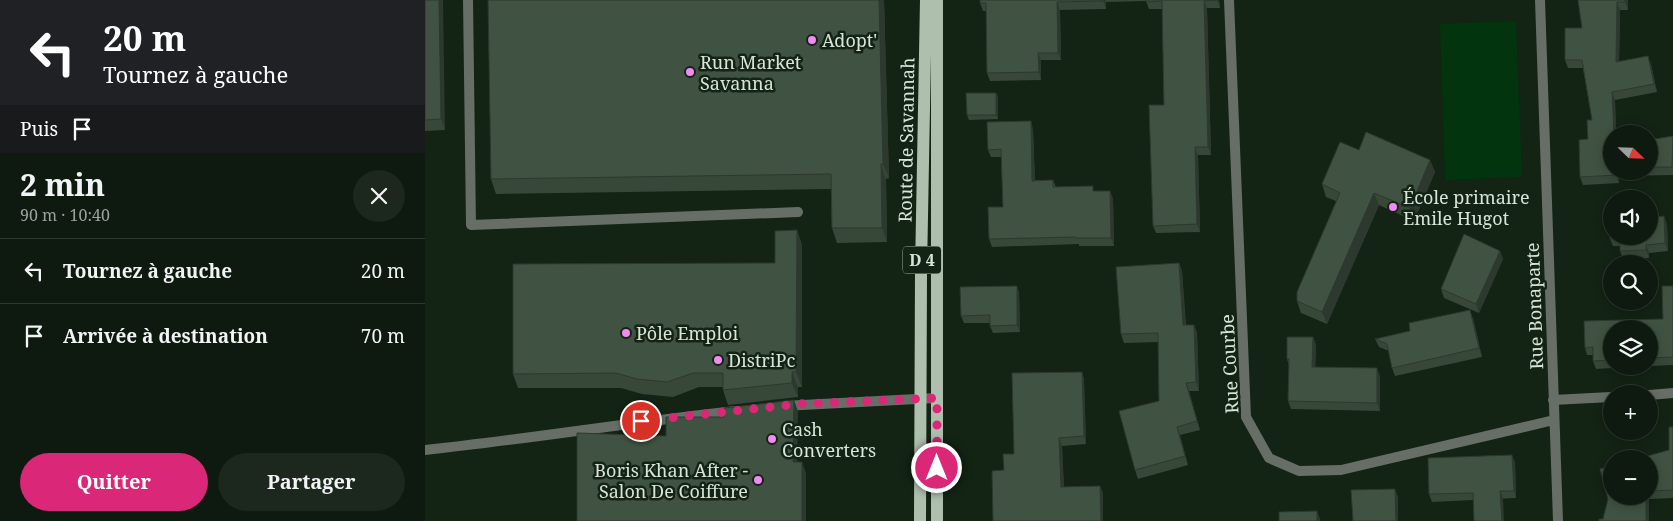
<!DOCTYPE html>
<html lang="fr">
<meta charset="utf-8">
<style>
body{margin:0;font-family:"Noto Serif",serif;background:#1c271d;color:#f1f3f6;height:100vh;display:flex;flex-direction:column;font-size:19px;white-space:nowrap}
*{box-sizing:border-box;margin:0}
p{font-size:16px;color:#9ba19e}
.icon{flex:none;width:28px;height:28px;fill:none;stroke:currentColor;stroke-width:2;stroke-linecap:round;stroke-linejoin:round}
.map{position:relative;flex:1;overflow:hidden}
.side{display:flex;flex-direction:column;background:#0e1a0f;width:425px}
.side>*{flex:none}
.top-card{background:#202124;color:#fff;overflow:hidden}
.needle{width:32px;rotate:113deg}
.controls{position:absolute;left:1178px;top:125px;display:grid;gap:10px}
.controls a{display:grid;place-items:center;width:55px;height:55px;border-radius:50%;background:#0e1a0f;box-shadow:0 2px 12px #0003,0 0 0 1px #2e382f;font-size:25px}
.pin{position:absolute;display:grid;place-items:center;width:42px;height:42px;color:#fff;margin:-21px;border:2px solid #fff;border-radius:50%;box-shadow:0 1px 5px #0007}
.me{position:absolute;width:55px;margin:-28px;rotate:0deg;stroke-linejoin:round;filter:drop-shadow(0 0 4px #0008)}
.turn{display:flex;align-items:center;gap:18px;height:105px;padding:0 20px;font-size:22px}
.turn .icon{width:65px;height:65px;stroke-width:2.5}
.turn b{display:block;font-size:35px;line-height:42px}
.then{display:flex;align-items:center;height:48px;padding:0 20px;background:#0003;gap:10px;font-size:19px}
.round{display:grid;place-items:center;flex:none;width:52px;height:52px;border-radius:26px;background:#1c271d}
.head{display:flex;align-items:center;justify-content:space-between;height:85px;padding:0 20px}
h1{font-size:30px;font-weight:700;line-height:38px}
.cta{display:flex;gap:10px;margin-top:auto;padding:10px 20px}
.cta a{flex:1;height:58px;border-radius:30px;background:#db2777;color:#fff;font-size:20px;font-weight:700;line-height:58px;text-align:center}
.cta a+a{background:#1c271d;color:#f1f3f6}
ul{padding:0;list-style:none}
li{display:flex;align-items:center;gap:15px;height:65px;padding:0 20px;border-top:1px solid #2e382f}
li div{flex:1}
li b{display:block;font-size:19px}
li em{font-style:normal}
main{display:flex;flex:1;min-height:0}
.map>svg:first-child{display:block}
.green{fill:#02350d}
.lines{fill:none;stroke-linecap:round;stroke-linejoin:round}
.service{stroke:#666e66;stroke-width:10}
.minor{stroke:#666e66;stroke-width:10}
.primary{stroke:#aebfae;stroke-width:12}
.wall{fill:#374738}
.shaded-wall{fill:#2d392e}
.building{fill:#405241;stroke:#2d392e}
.route{stroke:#db2777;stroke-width:9;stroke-dasharray:0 16.2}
.poi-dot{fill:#f18af4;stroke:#132314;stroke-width:2}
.labels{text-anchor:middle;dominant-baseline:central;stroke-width:5;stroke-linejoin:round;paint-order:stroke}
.shield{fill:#132314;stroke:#9eaa9e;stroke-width:1}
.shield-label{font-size:16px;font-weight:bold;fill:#d9e4d9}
.poi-label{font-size:18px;fill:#d9e4d9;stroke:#132314;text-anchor:start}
.street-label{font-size:18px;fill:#d9e4d9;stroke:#132314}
</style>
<main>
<section class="side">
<div class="top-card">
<div class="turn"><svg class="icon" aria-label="left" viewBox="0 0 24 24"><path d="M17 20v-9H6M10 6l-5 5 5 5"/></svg><div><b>20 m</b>Tournez à gauche</div></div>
<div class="then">Puis<svg class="icon" aria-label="arrive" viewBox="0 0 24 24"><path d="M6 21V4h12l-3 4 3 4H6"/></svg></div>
</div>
<div class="head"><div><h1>2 min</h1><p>90 m · 10:40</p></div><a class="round"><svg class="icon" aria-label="close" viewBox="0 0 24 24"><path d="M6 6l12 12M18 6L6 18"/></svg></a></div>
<ul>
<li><svg class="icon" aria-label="left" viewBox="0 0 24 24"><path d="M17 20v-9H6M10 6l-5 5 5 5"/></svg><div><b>Tournez à gauche</b></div><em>20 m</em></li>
<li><svg class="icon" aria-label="arrive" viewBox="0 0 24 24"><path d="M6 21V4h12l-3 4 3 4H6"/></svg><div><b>Arrivée à destination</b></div><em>70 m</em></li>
</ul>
<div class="cta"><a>Quitter</a><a>Partager</a></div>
</section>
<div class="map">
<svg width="1248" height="521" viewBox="0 0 1248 521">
<rect width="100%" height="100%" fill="#132314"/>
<path class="green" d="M1091,21L1097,177L1020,180L1015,24Z"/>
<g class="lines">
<path class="service" d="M43,0L46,225L373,212"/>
<path class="minor" d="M804,0L821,417L844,458L874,471L916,470L1129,420
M1115,0L1133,521
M1224,395L1248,393
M1128,400L1186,397
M358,406L511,398
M0,450C104,439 207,422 311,411"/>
<path class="primary" d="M512,0V521
M495,521L496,271L501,0"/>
</g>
<path class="wall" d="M0,0L20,130L0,131Z
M63,0H459L464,178L461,179L462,242L412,243L407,228L406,189L71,194L66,179Z
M555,0H794L795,8H782L786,155H773L775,232L731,233L728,226L739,105L737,9H724L721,1L681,2V9L635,10L636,60H616V80L565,81L562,73L561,11H558L555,3Z
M1153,0H1203V10H1195L1194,61L1226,64L1232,92L1190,100L1191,134H1186V171H1224V140L1248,136V175L1193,176L1194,183L1158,185L1155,177L1167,120L1158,68H1143L1140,60L1157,28Z
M571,93L573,97V119L544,120L542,115Z
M608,129L610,180H628L631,187L670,191H685L688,199L689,246H654V244L567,247L564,239L578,207L576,157H566L563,150Z
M934,150L1005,160L1010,172L989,221L954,205L902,324L876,313L872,301L911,201L901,197L897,184Z
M1242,224L1243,251L1224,253V258H1198L1195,251V246H1188L1185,239Z
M372,230L377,245V387H373V397L303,405L298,390V387H274L248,397L217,394L196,388H93L88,374L350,263Z
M1075,251L1078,259L1054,313L1019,298L1016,289Z
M754,263L757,271L761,325H769L772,333L774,391H764L775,430L755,435L763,465L713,479L710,470L734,401L733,342L699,343L696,334Z
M592,286L594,293L595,332L568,333L565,326V323H539L536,316Z
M1237,286H1248V365L1224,366V329H1186V366H1221L1171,369L1168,361V355H1162L1160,348L1159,321L1238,319Z
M1048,318L1057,357L970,376L967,368L964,351L954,347L950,339Z
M888,337L891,345L890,367L955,376V411L866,409L863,401L864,366L862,359Z
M657,372L659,380L661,444L637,446L639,487L675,486L678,494V521L579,470Z
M1248,427V498L1224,499L1178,519L1186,496H1224V459L1244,450Z
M1090,462L1091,498L1007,502L1004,494Z"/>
<path class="shaded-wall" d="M14,0H18L20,130L16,119Z
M454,0H459L464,178L458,164Z
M678,0H680L681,2V9Z
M792,0H794L795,8Z
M1200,0H1203V10L1200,2Z
M779,1L782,8L786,155L783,147Z
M632,2L635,10L636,60L633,53Z
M1192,2L1195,10L1194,70L1191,62Z
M613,53L616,60V80L614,72Z
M1223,56L1226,64L1232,92L1229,84Z
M1187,92L1190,100L1191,134H1189Z
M571,93L573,97V119L571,115Z
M606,121L608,129L610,188L607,181Z
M770,147L773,155L775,232L772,224Z
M1005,160L1010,172L989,221L985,208Z
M456,164L461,179L462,242L457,228Z
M1191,171H1192L1193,176L1194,183L1191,175Z
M685,191L688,199L689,246L686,238Z
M949,193L954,205L902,324L897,312Z
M1239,216L1242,224L1243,251L1240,243Z
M372,230L377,245V387L371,372Z
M1221,245L1224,253V258L1221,250Z
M1075,251L1078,259L1054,313L1051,304Z
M754,263L757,271L761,333L758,325Z
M592,286L594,293L595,332L592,325Z
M1045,310L1048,318L1057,357L1054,348Z
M769,325L772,333L774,391L771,382Z
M888,337L891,345L890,375L887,367Z
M952,368L955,376V411L952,403Z
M367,372L373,387V397L367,383Z
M657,372L659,380L661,444L659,436Z
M761,383L764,391L775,430L772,421Z
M369,400L373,411L372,473L368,462Z
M752,427L755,435L763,465L760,456Z
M634,438L637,446L639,495L636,487Z
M1087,455L1090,462L1091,498L1089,491Z
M377,462L381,473V521H377Z
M675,486L678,494V521H676Z
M970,489L973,497V521H971Z
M1075,491L1078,498L1079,521H1077Z
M1221,496H1223L1224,499V521H1221Z
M892,511L895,519V521H892Z"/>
<path class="building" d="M0,0H14L16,119L0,120Z
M63,0H454L458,164H456L457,228H407L406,174L66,179Z
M555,0H678V1L632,2L633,53H613L614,72L562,73L561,3H555Z
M721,0H792L779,1L783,147H770L772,224L728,226L724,105H739L737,1L721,2Z
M1153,0H1200V2H1192L1191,62L1223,56L1229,84L1187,92L1189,134H1186V171H1191V175L1155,177L1154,140L1163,139L1162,120H1167L1157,60H1140V28H1157Z
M541,93H571V115H542Z
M606,121L607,181L628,180V187L668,186V191H685L686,238H652L651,237L564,239L563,207H578L576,149L563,150L562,122Z
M941,132L1005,160L985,208L949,193L897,312L872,301V292L915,193L897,184L915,142L934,150Z
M1248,136L1247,167H1224V140Z
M1185,210H1186V236H1224V218L1239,216L1240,243L1221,245V250L1195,251V239H1185Z
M372,230L371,372H367V383L298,390V373H268L242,382L212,379L191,373L88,374V264L350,263V231Z
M1039,234L1075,251L1051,304L1016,289Z
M754,263L758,325H769L771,382L761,383L772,421L752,427L760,456L710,470L694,411L734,401L733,333L696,334L691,267Z
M592,286V325L565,326V315L536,316L535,287Z
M1237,286H1248V357L1224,358V329H1186V360L1168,361V347L1160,348L1159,321L1238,319Z
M1045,310L1054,348L967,368L962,344L950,339L985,331L984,323Z
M862,337H888L887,367L952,368V403L863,401L864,359H862Z
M657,372L659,436L634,438L636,487L675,486L676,521H568L567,471L579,470L578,454H589L587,373Z
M369,400L368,462H377V521H152V433L241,436V417H299V408Z
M1244,427H1248V490L1224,491V459H1212L1244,450Z
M1087,455L1089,491H1075L1077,521H1049L1048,493L1004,494L1003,458Z
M1186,466V496H1221V521H1174V519H1178L1183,499L1175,469Z
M970,489L971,521H928L926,490Z
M892,511V521H854V512Z"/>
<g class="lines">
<path class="route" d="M216,421L374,404L512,398V468"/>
</g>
<g class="poi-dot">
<circle cx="387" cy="40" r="5"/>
<circle cx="265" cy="72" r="5"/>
<circle cx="968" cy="207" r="5"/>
<circle cx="201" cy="333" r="5"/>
<circle cx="293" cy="360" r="5"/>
<circle cx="347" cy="439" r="5"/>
<circle cx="333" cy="480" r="5"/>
</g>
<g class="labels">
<rect class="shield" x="478" y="246.5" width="38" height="27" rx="4"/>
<g class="shield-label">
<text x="497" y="260">D 4</text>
</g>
<g class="poi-label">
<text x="397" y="40">Adopt'</text>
<text x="275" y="62">Run Market<tspan x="275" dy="21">Savanna</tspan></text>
<text x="978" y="197">École primaire<tspan x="978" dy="21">Emile Hugot</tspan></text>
<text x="211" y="333">Pôle Emploi</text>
<text x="303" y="360">DistriPc</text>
<text x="357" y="429">Cash<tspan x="357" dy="21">Converters</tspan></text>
<text x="323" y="470" text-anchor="end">Boris Khan After -<tspan x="323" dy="21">Salon De Coiffure</tspan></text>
</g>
<g class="street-label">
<text transform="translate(481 140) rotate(-89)">Route de Savannah</text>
<text transform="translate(1109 306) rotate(-92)">Rue Bonaparte</text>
<text transform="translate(804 364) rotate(-93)">Rue Courbe</text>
</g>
</g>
</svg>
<div class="controls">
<a><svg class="needle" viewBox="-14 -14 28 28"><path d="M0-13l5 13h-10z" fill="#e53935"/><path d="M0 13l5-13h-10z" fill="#9ba19e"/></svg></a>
<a><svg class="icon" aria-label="sound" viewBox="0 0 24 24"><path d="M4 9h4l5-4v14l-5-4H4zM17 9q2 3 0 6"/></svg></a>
<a><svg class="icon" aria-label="search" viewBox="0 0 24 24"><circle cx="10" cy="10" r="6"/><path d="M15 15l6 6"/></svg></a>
<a><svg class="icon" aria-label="layers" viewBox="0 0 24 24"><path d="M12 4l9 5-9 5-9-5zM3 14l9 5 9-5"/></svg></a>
<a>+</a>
<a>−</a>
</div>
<div class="pin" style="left:216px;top:421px;background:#d93025"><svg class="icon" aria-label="arrive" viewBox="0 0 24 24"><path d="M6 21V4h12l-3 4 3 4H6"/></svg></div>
<svg class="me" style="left:512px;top:468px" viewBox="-20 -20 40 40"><circle r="17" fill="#db2777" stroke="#fff" stroke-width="3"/><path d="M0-11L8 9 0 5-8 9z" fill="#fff"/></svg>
</div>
</main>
